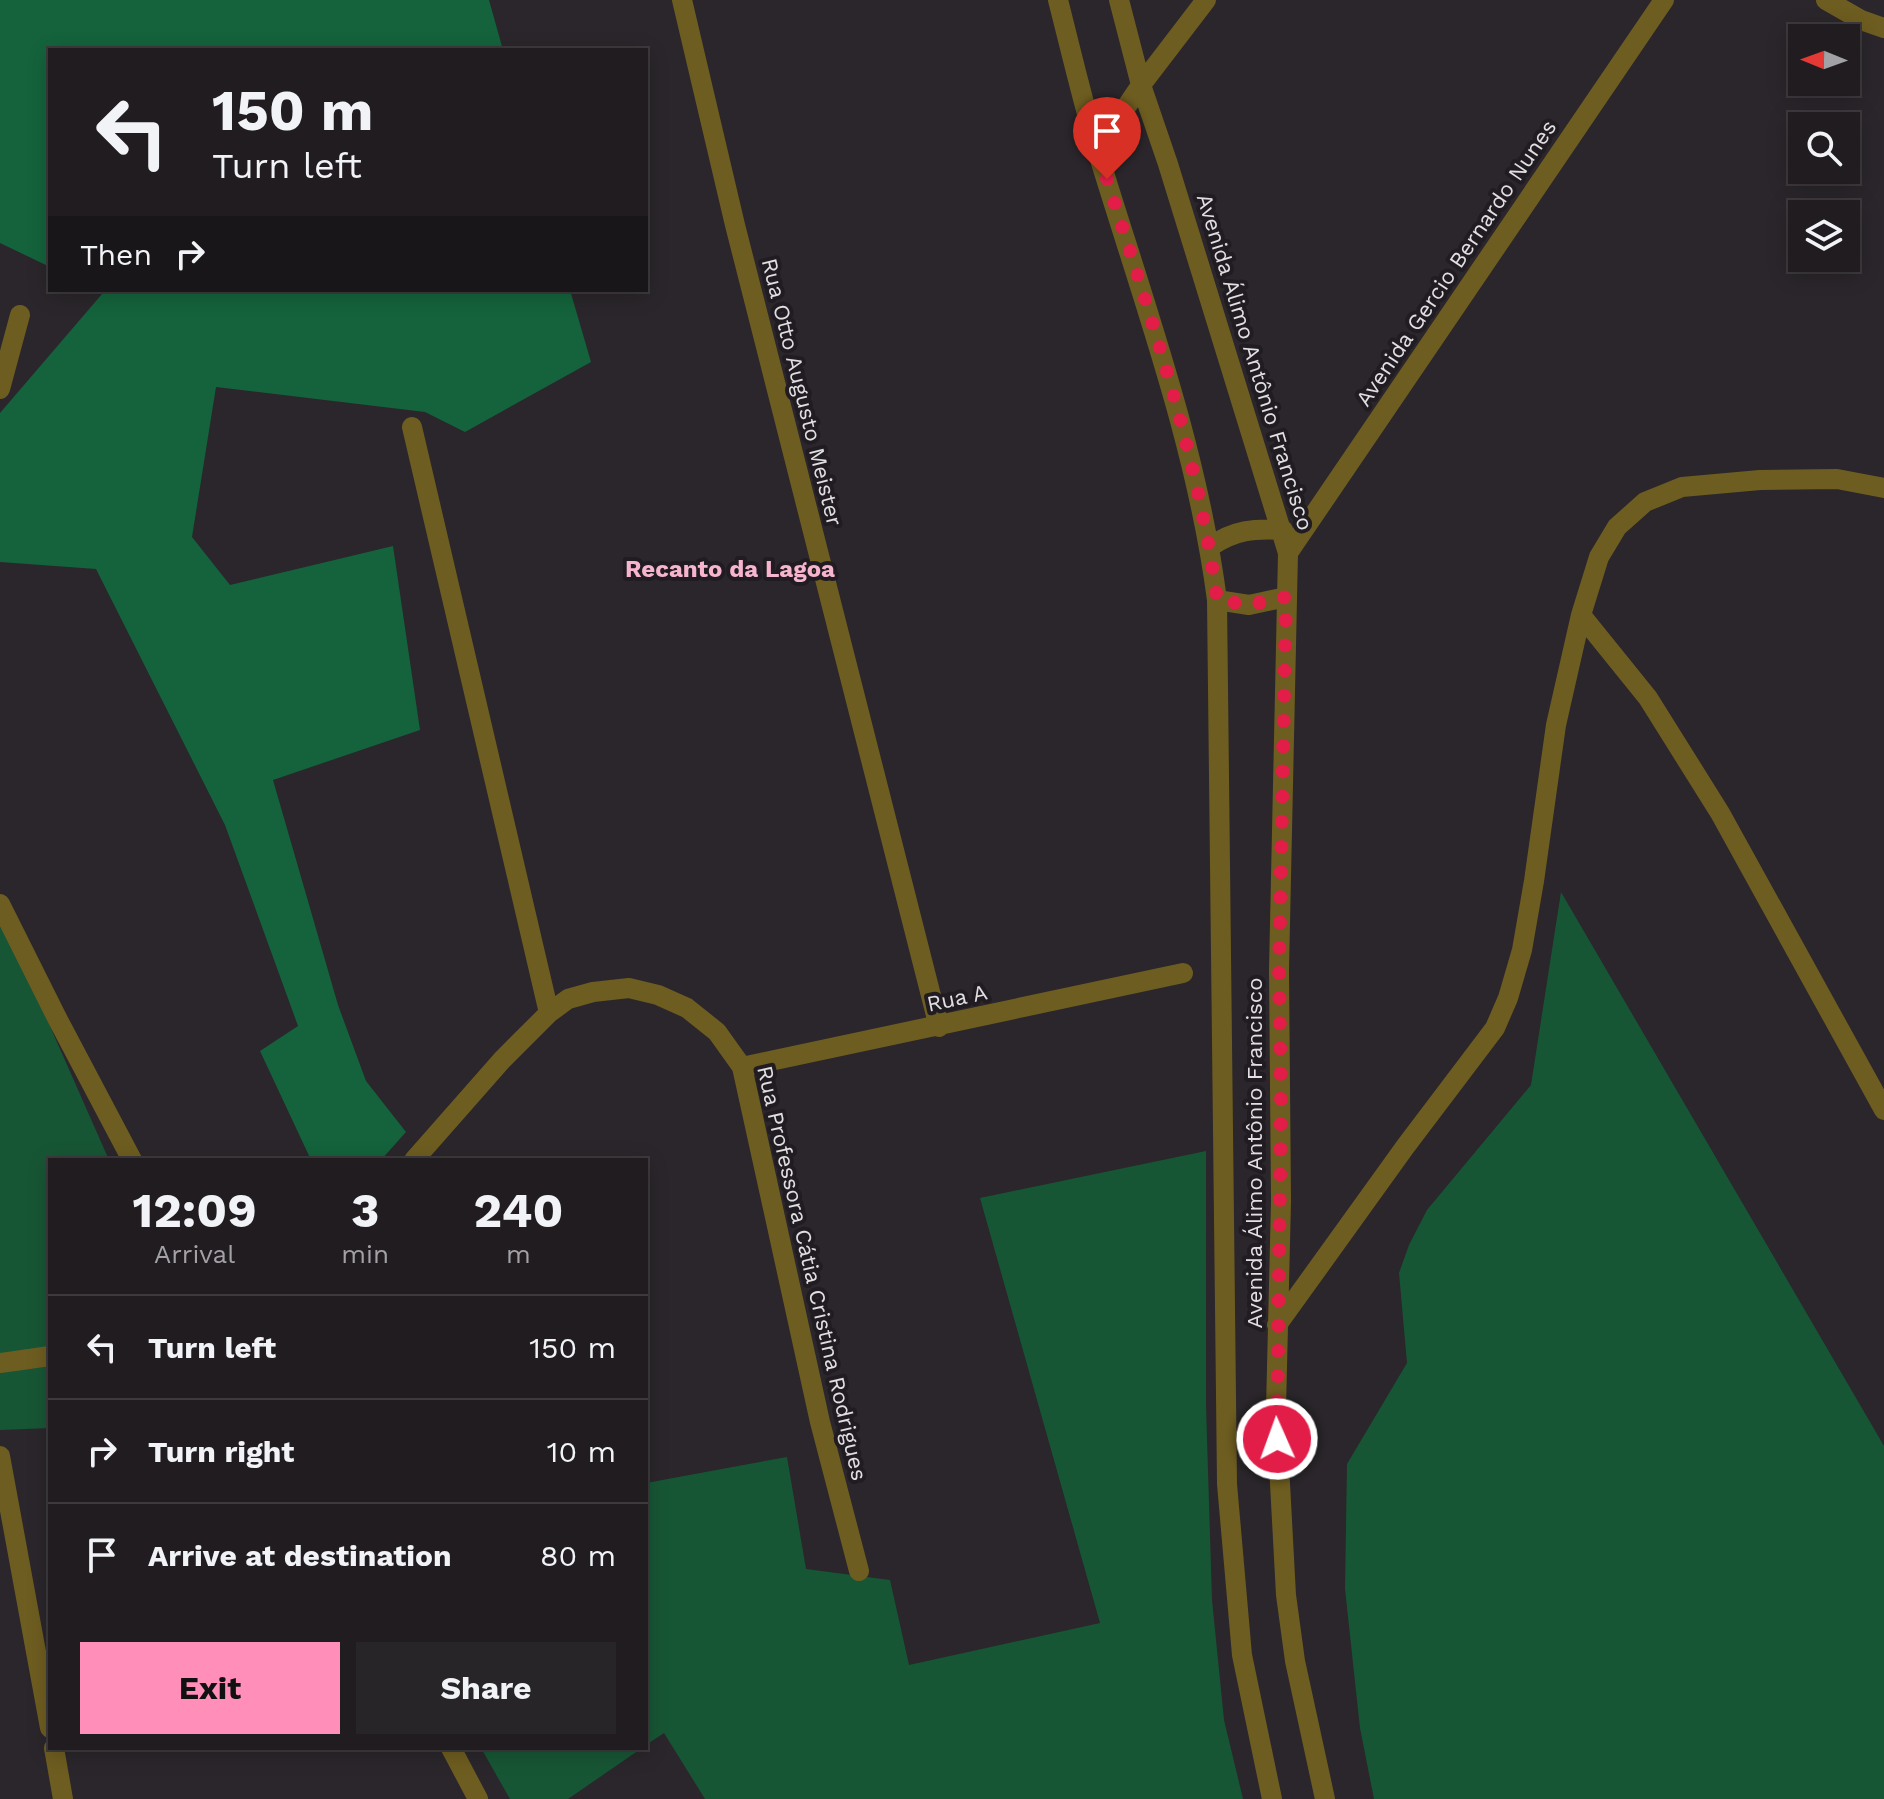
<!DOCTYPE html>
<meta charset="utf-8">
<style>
body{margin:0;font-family:"Work Sans",sans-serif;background:#282529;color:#f1f3f6;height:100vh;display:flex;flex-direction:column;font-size:30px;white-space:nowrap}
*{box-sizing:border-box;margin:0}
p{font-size:26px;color:#a2a1a5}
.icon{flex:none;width:44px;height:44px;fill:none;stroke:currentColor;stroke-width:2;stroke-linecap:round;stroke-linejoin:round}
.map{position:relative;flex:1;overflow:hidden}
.details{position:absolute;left:48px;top:1158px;width:600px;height:592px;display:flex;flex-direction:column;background:#201c20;border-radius:0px;box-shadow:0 4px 20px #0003,0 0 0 2px #3d3a3e}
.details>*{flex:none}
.banner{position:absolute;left:48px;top:48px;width:600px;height:244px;border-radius:0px;box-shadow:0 4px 20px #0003,0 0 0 2px #3d3a3e;background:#201c20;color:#f1f3f6;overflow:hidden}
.needle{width:52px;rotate:271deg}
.controls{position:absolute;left:1788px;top:24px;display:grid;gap:16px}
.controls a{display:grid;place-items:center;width:72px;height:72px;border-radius:0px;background:#201c20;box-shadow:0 4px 20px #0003,0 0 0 2px #3d3a3e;font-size:40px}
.pin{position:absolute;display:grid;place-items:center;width:68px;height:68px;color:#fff;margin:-82px -34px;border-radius:50% 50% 50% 0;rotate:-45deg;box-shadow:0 0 8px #0007}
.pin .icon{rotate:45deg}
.me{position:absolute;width:88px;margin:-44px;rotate:358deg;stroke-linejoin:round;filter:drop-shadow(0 0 6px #0008)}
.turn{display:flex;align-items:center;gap:28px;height:168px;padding:0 32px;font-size:36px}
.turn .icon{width:104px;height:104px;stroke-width:2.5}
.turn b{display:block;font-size:56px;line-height:68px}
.then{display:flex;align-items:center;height:76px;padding:0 32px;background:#0003;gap:16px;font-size:30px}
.eta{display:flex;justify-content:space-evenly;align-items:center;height:136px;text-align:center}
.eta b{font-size:48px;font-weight:700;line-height:56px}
.button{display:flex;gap:16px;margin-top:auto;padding:16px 32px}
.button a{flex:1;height:92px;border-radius:0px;background:#ff8eb9;color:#111;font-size:32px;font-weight:700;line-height:92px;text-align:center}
.button a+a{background:#282529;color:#f1f3f6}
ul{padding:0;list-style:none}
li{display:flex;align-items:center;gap:24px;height:104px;padding:0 32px;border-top:2px solid #3d3a3e}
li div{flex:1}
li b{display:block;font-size:30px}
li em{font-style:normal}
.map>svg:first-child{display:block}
.green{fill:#175635}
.forest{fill:#14633c}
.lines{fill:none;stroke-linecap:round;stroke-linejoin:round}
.street{stroke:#6e5d20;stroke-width:20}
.route{stroke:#e11d48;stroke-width:14;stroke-dasharray:0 25.2}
.labels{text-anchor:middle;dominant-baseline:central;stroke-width:8;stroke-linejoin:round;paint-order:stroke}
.street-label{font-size:22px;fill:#e1dfe2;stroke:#201c22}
.neighbourhood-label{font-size:24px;font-weight:bold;fill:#f6b5cc;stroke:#201c22}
</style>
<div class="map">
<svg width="1884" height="1799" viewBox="0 0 1884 1799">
<rect width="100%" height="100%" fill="#2a262b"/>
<path class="green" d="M1561,892L1884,1446V1799H1374L1360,1728L1345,1589L1347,1464L1407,1363L1399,1273L1409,1245L1427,1210L1531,1085Z
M0,913L109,1160H50V1428L0,1430Z
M1206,1151V1406L1212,1600L1224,1720L1243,1799H705L664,1733L646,1745V1483L787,1457L806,1569L890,1580L909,1665L1100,1623L980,1198Z
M481,1748H642L568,1799H510Z"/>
<path class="forest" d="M0,0H489L503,50H50V267L0,243Z
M96,290H570L591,362L465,432L425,412L216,387L192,537L230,585L393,546L420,730L273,780L338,1005L366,1081L406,1132L381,1160H311L260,1051L298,1026L225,825L96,569L0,562V413L102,294Z"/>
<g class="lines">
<path class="street" d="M682,0L735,225L939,1027
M1058,0C1071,51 1083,103 1098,153C1143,301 1197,446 1217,600L1227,1484L1242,1655L1272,1799
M1119,0L1141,85L1168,164L1288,553L1279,970L1281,1201L1276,1409L1286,1595L1295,1661L1325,1799
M1826,0L1861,20L1884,28
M1097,150L1141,85L1206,0
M0,389L20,315
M412,427L549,1013
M1210,547C1233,530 1255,528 1283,530
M1288,553L1664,0
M1217,600L1249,605L1286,597
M1581,615L1648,698L1720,813L1884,1110
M0,904L57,1018L132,1160
M742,1067L1183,973
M414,1160L502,1060L549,1013L568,999L593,992L629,988L658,995L687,1008L717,1032L742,1067L820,1422L859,1571
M1277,1325L1405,1147L1495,1028L1508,998L1522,950L1534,881L1556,725L1581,615L1599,557L1617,527L1645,502L1682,487L1760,480L1837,479L1884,488
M0,1363L50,1356
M0,1456L50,1728
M54,1748L63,1799
M451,1748L478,1799"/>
</g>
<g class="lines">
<path class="route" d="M1107,179C1151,318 1198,456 1217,600L1249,605L1286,597L1279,970L1281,1102L1277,1439"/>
</g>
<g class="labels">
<g class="street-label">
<text transform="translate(1456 263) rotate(-56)">Avenida Gercio Bernardo Nunes</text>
<text transform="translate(1255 362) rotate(73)">Avenida Álimo Antônio Francisco</text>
<text transform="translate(802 392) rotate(76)">Rua Otto Augusto Meister</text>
<text transform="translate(957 998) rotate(-12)">Rua A</text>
<text transform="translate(1254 1153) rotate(-90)">Avenida Álimo Antônio Francisco</text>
<text transform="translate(812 1273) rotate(77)">Rua Professora Cátia Cristina Rodrigues</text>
</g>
<g class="neighbourhood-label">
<text x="730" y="569">Recanto da Lagoa</text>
</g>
</g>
</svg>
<div class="controls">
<a><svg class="needle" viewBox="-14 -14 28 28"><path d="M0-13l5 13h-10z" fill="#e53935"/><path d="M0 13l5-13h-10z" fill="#a2a1a5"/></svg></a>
<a><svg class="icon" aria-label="search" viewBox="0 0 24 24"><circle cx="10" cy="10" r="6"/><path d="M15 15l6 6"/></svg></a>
<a><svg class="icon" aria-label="layers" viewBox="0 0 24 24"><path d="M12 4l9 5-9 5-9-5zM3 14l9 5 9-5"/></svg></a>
</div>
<div class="pin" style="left:1107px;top:179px;background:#d93025"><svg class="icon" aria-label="arrive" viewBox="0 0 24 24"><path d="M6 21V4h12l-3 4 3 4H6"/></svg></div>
<svg class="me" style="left:1277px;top:1439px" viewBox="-20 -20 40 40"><circle r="17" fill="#e11d48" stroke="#fff" stroke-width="3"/><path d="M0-11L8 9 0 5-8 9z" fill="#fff"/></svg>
<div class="banner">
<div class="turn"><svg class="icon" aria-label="left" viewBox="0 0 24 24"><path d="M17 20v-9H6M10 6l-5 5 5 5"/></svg><div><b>150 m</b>Turn left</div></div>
<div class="then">Then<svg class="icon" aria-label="right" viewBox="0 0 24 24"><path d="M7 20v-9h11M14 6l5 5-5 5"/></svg></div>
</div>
<section class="details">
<div class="eta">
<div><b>12:09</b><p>Arrival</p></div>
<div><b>3</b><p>min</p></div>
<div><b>240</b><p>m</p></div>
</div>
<ul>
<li><svg class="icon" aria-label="left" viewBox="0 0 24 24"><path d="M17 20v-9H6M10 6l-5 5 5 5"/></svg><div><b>Turn left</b></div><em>150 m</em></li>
<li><svg class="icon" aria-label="right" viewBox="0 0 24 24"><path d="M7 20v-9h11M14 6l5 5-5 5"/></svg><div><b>Turn right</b></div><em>10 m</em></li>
<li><svg class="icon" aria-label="arrive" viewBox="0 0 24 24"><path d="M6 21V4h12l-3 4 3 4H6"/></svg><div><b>Arrive at destination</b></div><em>80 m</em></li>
</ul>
<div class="button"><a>Exit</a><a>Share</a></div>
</section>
</div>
